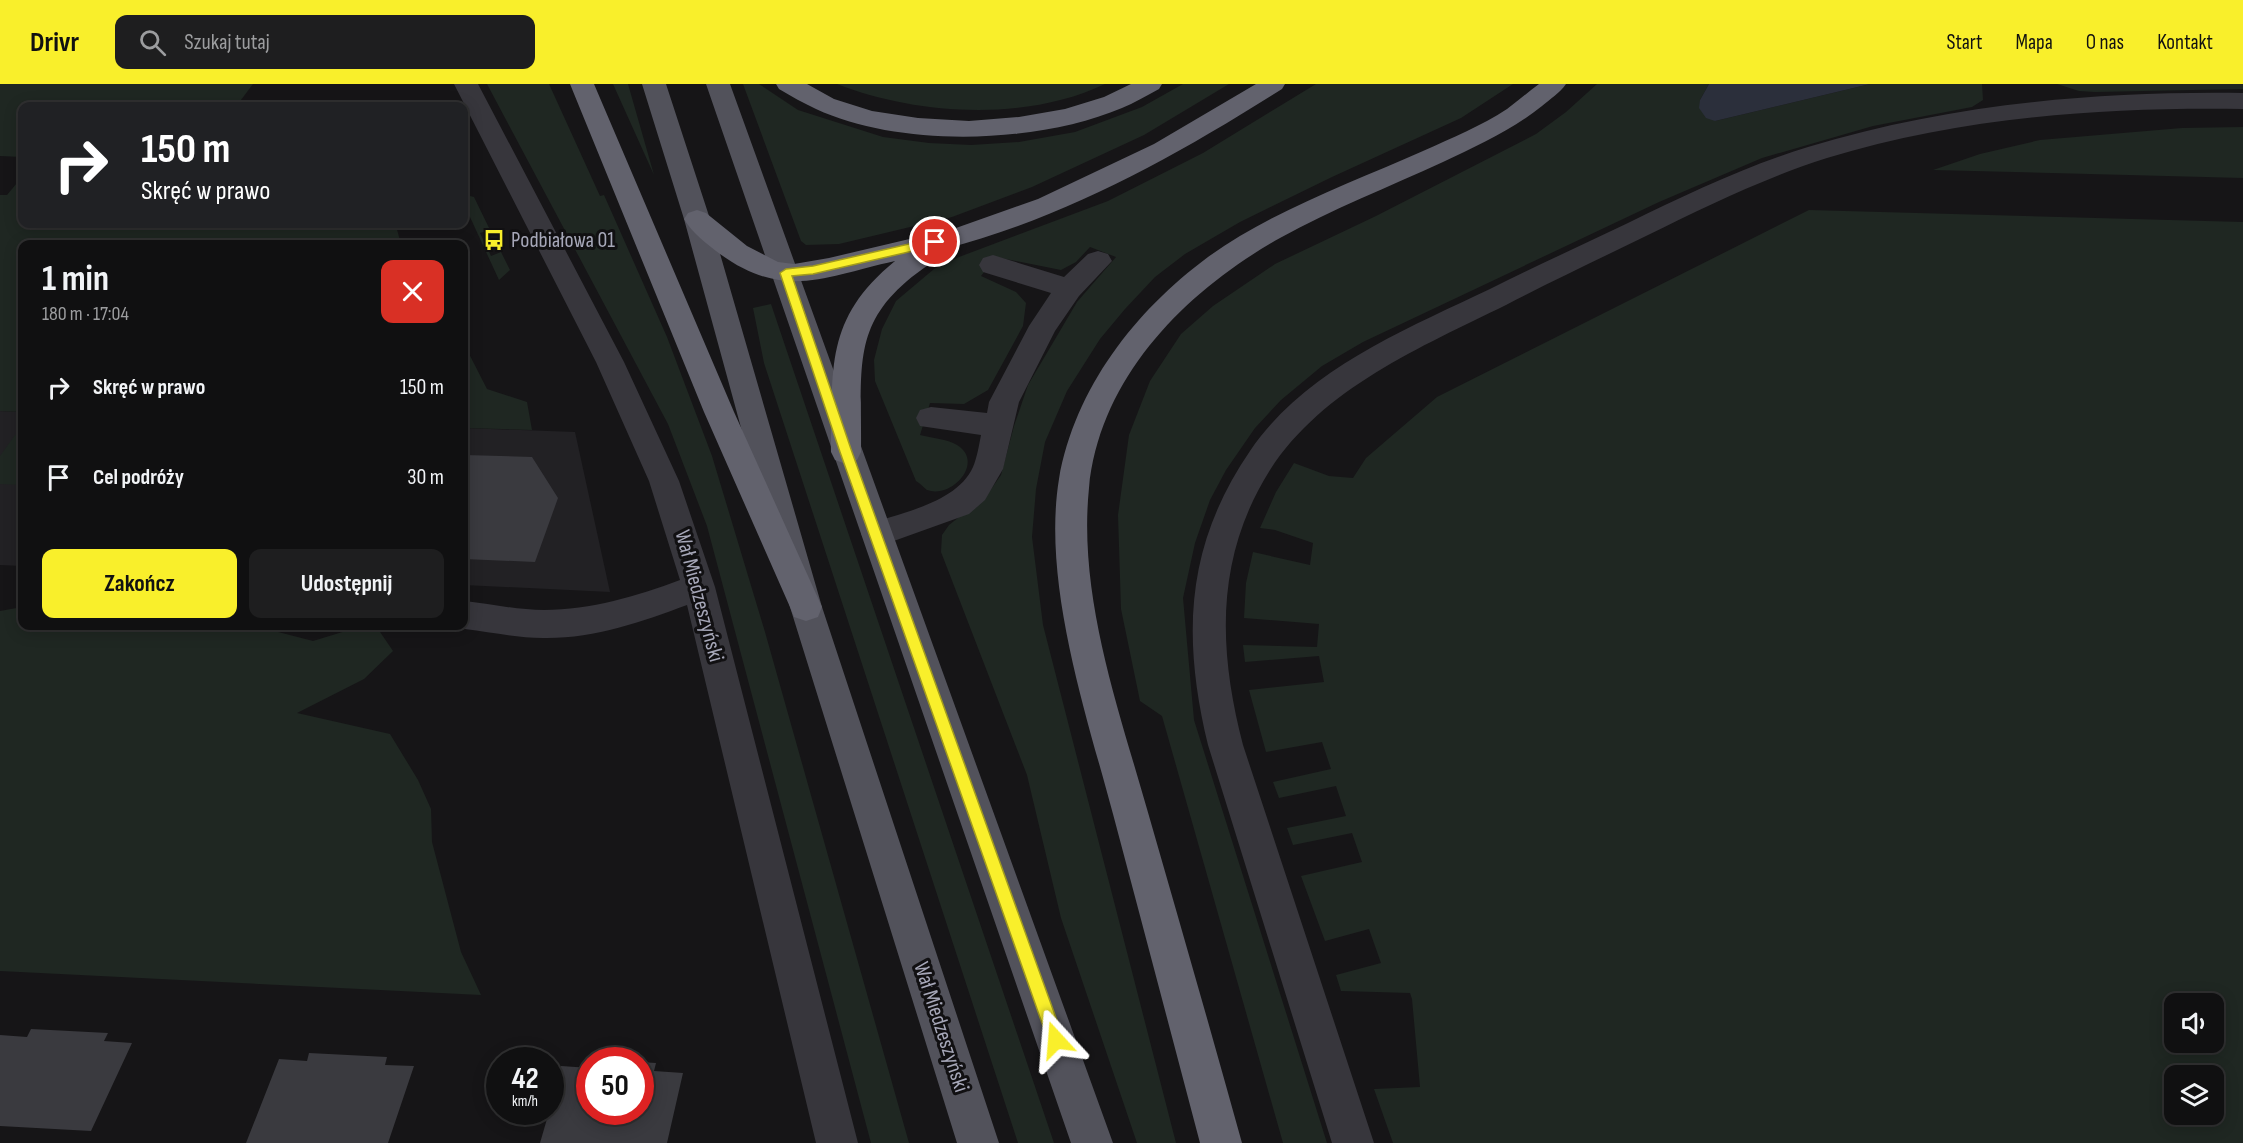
<!DOCTYPE html>
<html lang="pl">
<meta charset="utf-8">
<style>
body{margin:0;font-family:"Sofia Sans Condensed",sans-serif;background:#1e1e1f;color:#f1f3f6;height:100vh;display:flex;flex-direction:column;font-size:22px;white-space:nowrap}
*{box-sizing:border-box;margin:0}
p{font-size:20px;color:#9c9d9f}
.icon{flex:none;width:33px;height:33px;fill:none;stroke:currentColor;stroke-width:2;stroke-linecap:round;stroke-linejoin:round}
.map{position:relative;flex:1;overflow:hidden}
.details{position:absolute;left:18px;top:156px;width:450px;height:390px;display:flex;flex-direction:column;background:#101011;border-radius:12px;box-shadow:0 3px 15px #0003,0 0 0 2px #303031}
.details>*{flex:none}
.guide{position:absolute;left:18px;top:18px;width:450px;height:126px;border-radius:12px;box-shadow:0 3px 15px #0003,0 0 0 2px #303031;background:#202124;color:#fff;overflow:hidden}
.controls{position:absolute;left:2164px;top:909px;display:grid;gap:12px}
.controls a{display:grid;place-items:center;width:60px;height:60px;border-radius:12px;background:#101011;box-shadow:0 3px 15px #0003,0 0 0 2px #303031;font-size:30px}
.speed{position:absolute;left:486px;top:963px;display:flex;gap:12px;font-size:30px;font-weight:700;text-align:center}
.speed>*{display:grid;place-content:center;width:78px;height:78px;border-radius:50%;background:#101011;box-shadow:0 3px 15px #0003,0 0 0 2px #303031;line-height:1}
.speed small{font-size:15px;font-weight:400}
.speed .limit{border:9px solid #d22;background:#fff;color:#111}
.pin{position:absolute;display:grid;place-items:center;width:51px;height:51px;color:#fff;margin:-26px;border:3px solid #fff;border-radius:50%;box-shadow:0 2px 6px #0007}
.me{position:absolute;width:66px;margin:-33px;rotate:341deg;stroke-linejoin:round;filter:drop-shadow(0 0 4px #0008)}
.turn{display:flex;align-items:center;gap:21px;height:126px;padding:0 24px;font-size:27px}
.turn .icon{width:78px;height:78px;stroke-width:2.5}
.turn b{display:block;font-size:42px;line-height:51px}
.round{display:grid;place-items:center;flex:none;width:63px;height:63px;border-radius:12px;background:#1e1e1f}
.headline{display:flex;align-items:center;justify-content:space-between;height:102px;padding:0 24px}
h1{font-size:36px;font-weight:700;line-height:45px}
.primary-button{display:flex;gap:12px;margin-top:auto;padding:12px 24px}
.primary-button a{flex:1;height:69px;border-radius:12px;background:#f9ef2b;color:#111;font-size:24px;font-weight:700;line-height:69px;text-align:center}
.primary-button a+a{background:#1e1e1f;color:#f1f3f6}
ul{padding:0;list-style:none}
li{display:flex;align-items:center;gap:18px;height:90px;padding:0 24px}
li div{flex:1}
li b{display:block;font-size:22px}
li em{font-style:normal}
header{display:flex;align-items:center;gap:36px;box-sizing:border-box;height:84px;padding:0 30px;background:#f9ef2b;color:#111}
header strong{font-size:28px}
nav{display:flex;gap:33px;margin-inline-start:auto;font-size:21px}
.search{width:420px;height:54px;background:#1e1e1f;display:flex;align-items:center;gap:15px;box-sizing:border-box;padding:0 21px;border-radius:12px;color:#9c9d9f;font-size:22px}
.map>svg:first-child{display:block}
.built{fill:#222124}
.green{fill:#1f2722;fill-rule:evenodd}
.water{fill:#2b2f3b}
.building{fill:#3a3a3f}
.lines{fill:none;stroke-linecap:round;stroke-linejoin:round}
.minor{fill:#37363c;fill-rule:evenodd}
.major{fill:#52525b;fill-rule:evenodd}
.highway{fill:#62626d;fill-rule:evenodd}
.route{fill:#f9ef2b;stroke:#a29b1c;stroke-width:1.5}
.labels{text-anchor:middle;dominant-baseline:central;stroke-width:6;stroke-linejoin:round;paint-order:stroke}
.poi-label{font-size:22px;fill:#a6a7b8;stroke:#111012;text-anchor:start}
.street-label{font-size:22px;fill:#a6a7b8;stroke:#111012}
</style>
<header>
<strong>Drivr</strong>
<div class="search"><svg class="icon" aria-label="search" viewBox="0 0 24 24"><circle cx="10" cy="10" r="6"/><path d="M15 15l6 6"/></svg>Szukaj tutaj</div>
<nav><a>Start</a><a>Mapa</a><a>O nas</a><a>Kontakt</a></nav>
</header>
<div class="map">
<svg width="2243" height="1059" viewBox="0 0 2243 1059">
<rect width="100%" height="100%" fill="#161517"/>
<path class="built" d="M0,327L22,328V482L0,481Z
M464,344L575,348L610,508L464,501Z"/>
<path class="green" d="M0,0H253L238,20L241,22H22V73L0,72Z
M487,0H549L600,112L604,111L667,253L712,372L765,548L909,1059H871L707,442L668,340Z
M613,0H628L654,91Z
M743,0H759L798,26L883,53L929,59L971,61L1019,58L1075,48L1142,23L1183,0H1229L1144,51L1032,103L952,133L839,160L806,161L801,157Z
M837,0H1105C1026,38 916,31 837,0Z
M1316,0H1513L1461,34L1332,93L1240,138L1185,170L1155,193L1125,225L1100,255L1067,307L1045,358L1036,405L1032,453L1043,541L1176,1059H1137L1061,834L1027,691L941,468L942,451L949,441L987,411L1001,391L1014,342L1028,301L1077,218L1116,173L1090,163L1076,178L1061,186L996,173L981,192L1016,208L1026,219L1023,242L988,306L964,320L930,319L920,351C932,354 947,355 957,361C985,378 952,415 927,406C924,404 920,399 916,397L875,297L874,276L882,245L896,217L934,185L959,173L1108,117L1203,69Z
M1597,0H1709L1700,16L1715,37L1870,0H1982L1983,16L1972,23L1873,42L1762,74L1659,118L1363,258L1322,282L1281,316L1255,344L1226,386L1210,416L1195,459L1183,514L1194,636L1327,1059H1283L1162,632L1140,617L1121,525L1118,431L1129,351L1150,297L1181,250L1213,222L1275,180L1376,132L1536,50L1566,28Z
M2057,0H2243V5L2095,8L2079,7Z
M2243,43V94L1933,86L1980,70L2040,56L2182,44Z
M22,93V140H391L396,142L401,160H22V328L0,327V111H7Z
M466,111L474,113L490,146L480,149L491,172L501,168L510,186L499,196L464,120V112Z
M1809,126L2243,138V1059H1393L1374,1005L1420,1003L1412,915L1410,909L1341,907L1336,891L1381,879L1369,845L1325,857L1301,792L1362,778L1352,749L1293,761L1287,744L1346,732L1336,702L1279,714L1273,698L1331,685L1322,658L1266,668L1249,606L1324,598L1319,572L1245,578L1243,561L1317,563L1319,540L1244,534L1246,499L1253,468L1310,481L1313,459L1275,446L1260,444L1276,408L1294,379L1329,392L1353,394L1366,374L1437,313ZM2175,920H2214V958H2175ZM2175,992H2214V1030H2175Z
M771,220L1054,1059H1018L764,279L753,224Z
M464,260L487,305L527,318L532,346L464,344Z
M15,351L22,352V401L0,400V372Z
M22,523V542H255L313,557L362,542H376L393,567L364,595L297,629L390,650L418,696L431,725L432,758L461,868L481,911L0,887V527Z"/>
<path class="water" d="M1709,0H1870L1715,37L1706,34L1699,24L1700,16Z"/>
<path class="building" d="M464,371L532,373L558,414L535,478L464,475Z
M31,945L108,949L104,957L132,959L91,1047L0,1042V951L27,953Z
M309,969L387,973L385,981L414,982L388,1059H246L279,975L307,977Z
M640,978L656,979L654,987L683,989L667,1059H540L549,1028H550L561,982L590,984V1028H640Z"/>
<g class="lines">
<path class="minor" d="M454,0H478L624,278L679,397L715,503L858,1059H816L687,521C641,538 593,555 543,554C517,554 491,548 465,545L455,542H464L465,517C491,520 518,526 544,526C591,526 637,512 680,496L649,397L596,278Z
M2243,9V25C2104,23 1960,33 1827,74C1764,94 1705,123 1646,152C1599,175 1552,197 1506,221C1421,263 1323,304 1270,386C1215,473 1218,565 1243,661L1374,1059H1332L1208,661C1182,553 1185,462 1250,367C1305,286 1404,246 1490,205C1536,182 1582,161 1628,139C1687,110 1746,82 1808,63C1949,20 2097,7 2243,9Z
M1098,167L1108,170L1112,177L1079,212L1055,247L1019,318L1003,385L985,416L969,430L877,463L866,459L861,450L866,441C900,429 957,419 973,383C977,374 979,361 981,351L920,342L916,334L920,326L931,323L987,329L989,318L1029,242L1051,209L983,188L979,181L983,174L993,171L1064,193L1088,170Z"/>
<path class="major" d="M642,0H666L710,135L822,523L999,1059H957L790,523L684,135Z
M706,0H730L1113,1059H1071Z"/>
<path class="highway" d="M570,0H594L734,328L822,523L818,533L806,537L794,533L790,523L704,328Z
M776,0H807L834,15L872,27L918,34L969,37L1019,33L1065,25L1104,13L1131,0H1162L1159,5C1146,12 1134,19 1122,24C1037,60 900,64 816,25C803,19 791,12 779,5Z
M1256,0H1285L1282,5C1176,72 1067,133 945,165L942,172C849,230 862,271 861,368L857,376L846,380L835,376L831,368C833,285 824,235 895,177C826,192 785,217 720,170C707,160 692,149 684,135L688,129L697,126L706,129L747,162L778,178L794,180L829,174L956,144L1038,115L1154,60Z
M1539,0H1566C1560,9 1550,15 1542,22C1512,46 1477,62 1443,78C1389,103 1332,125 1280,154C1186,207 1100,292 1089,404C1078,512 1118,623 1147,725C1179,836 1211,947 1242,1059H1200C1171,949 1142,839 1113,730C1086,629 1042,499 1059,395C1075,304 1135,227 1208,173C1272,127 1351,99 1423,67C1452,54 1481,42 1507,25C1518,17 1528,8 1539,0Z"/>
</g>
<path class="route" d="M935,154L939,155V161L813,190L792,192L852,368L1064,956L1062,962L1056,965L1050,962L1048,956L840,368L780,189L786,185L813,182Z"/>
<defs>
<symbol id="bus-bare" viewBox="-9 -9 18 18"><path d="M-5-6H5V4H4V6H2V4H-2V6H-4V4H-5ZM-3.5-4V0h7V-4ZM-3.5 1.2v1.5H-2V1.2ZM2 1.2v1.5H3.5V1.2Z" fill="#f9ef2b" stroke="#111012" stroke-width="2.5" paint-order="stroke"/></symbol>
</defs>
<g fill-rule="evenodd">
<use href="#bus-bare" x="479" y="141" width="30" height="30"/>
</g>
<g class="labels">
<g class="poi-label">
<text x="511" y="156">Podbiałowa 01</text>
</g>
<g class="street-label">
<text transform="translate(699 512) rotate(75)">Wał Miedzeszyński</text>
<text transform="translate(941 943) rotate(72)">Wał Miedzeszyński</text>
</g>
</g>
</svg>
<div class="controls">
<a><svg class="icon" aria-label="sound" viewBox="0 0 24 24"><path d="M4 9h4l5-4v14l-5-4H4zM17 9q2 3 0 6"/></svg></a>
<a><svg class="icon" aria-label="layers" viewBox="0 0 24 24"><path d="M12 4l9 5-9 5-9-5zM3 14l9 5 9-5"/></svg></a>
</div>
<div class="speed"><div>42<small>km/h</small></div><div class="limit">50</div></div>
<div class="pin" style="left:935px;top:158px;background:#d93025"><svg class="icon" aria-label="arrive" viewBox="0 0 24 24"><path d="M6 21V4h12l-3 4 3 4H6"/></svg></div>
<svg class="me" style="left:1056px;top:956px" viewBox="-20 -20 40 40"><path d="M0-17L14 15 0 8-14 15z" fill="#f9ef2b" stroke="#fff" stroke-width="4"/></svg>
<div class="guide">
<div class="turn"><svg class="icon" aria-label="right" viewBox="0 0 24 24"><path d="M7 20v-9h11M14 6l5 5-5 5"/></svg><div><b>150 m</b>Skręć w prawo</div></div>
</div>
<section class="details">
<div class="headline"><div><h1>1 min</h1><p>180 m · 17:04</p></div><a class="round" style="background:#d93025;color:#fff"><svg class="icon" aria-label="close" viewBox="0 0 24 24"><path d="M6 6l12 12M18 6L6 18"/></svg></a></div>
<ul>
<li><svg class="icon" aria-label="right" viewBox="0 0 24 24"><path d="M7 20v-9h11M14 6l5 5-5 5"/></svg><div><b>Skręć w prawo</b></div><em>150 m</em></li>
<li><svg class="icon" aria-label="arrive" viewBox="0 0 24 24"><path d="M6 21V4h12l-3 4 3 4H6"/></svg><div><b>Cel podróży</b></div><em>30 m</em></li>
</ul>
<div class="primary-button"><a>Zakończ</a><a>Udostępnij</a></div>
</section>
</div>
